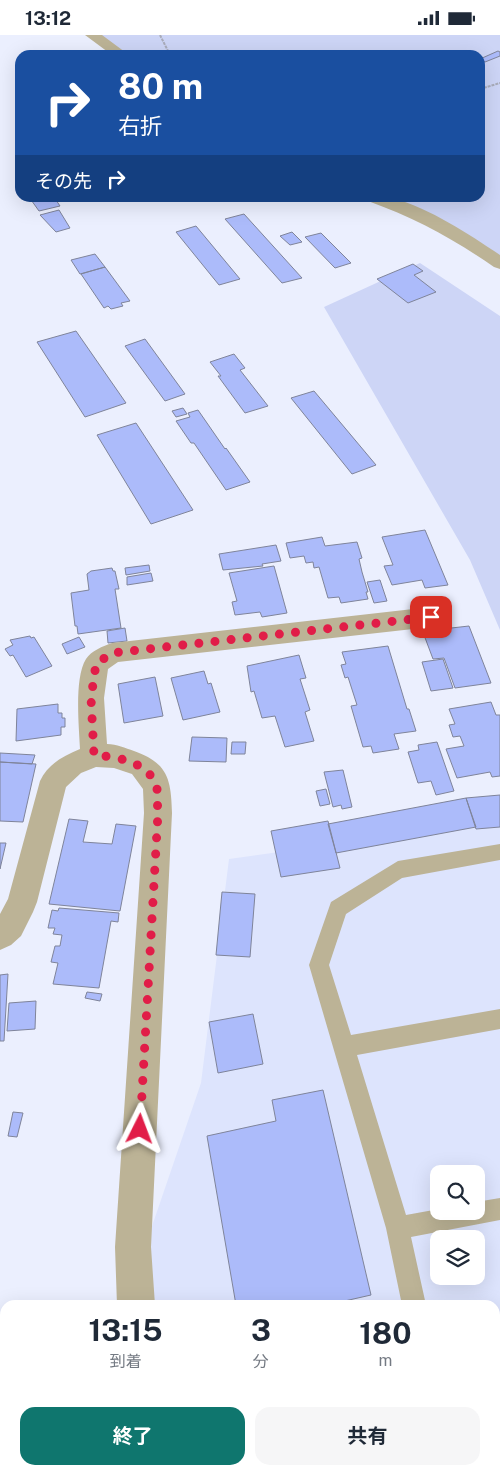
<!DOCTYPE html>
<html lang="ja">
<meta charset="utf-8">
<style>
body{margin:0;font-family:"Public Sans","Noto Sans JP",sans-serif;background:#f6f6f7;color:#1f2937;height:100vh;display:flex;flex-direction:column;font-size:19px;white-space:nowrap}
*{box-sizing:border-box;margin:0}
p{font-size:16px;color:#747a83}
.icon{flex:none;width:28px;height:28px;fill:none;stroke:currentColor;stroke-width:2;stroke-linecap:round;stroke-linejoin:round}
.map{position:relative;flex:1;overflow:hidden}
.details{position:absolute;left:0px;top:1265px;width:500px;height:175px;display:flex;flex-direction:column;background:#fff;border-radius:15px 15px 0 0;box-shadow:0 5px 20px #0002}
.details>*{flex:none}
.top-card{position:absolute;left:15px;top:15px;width:470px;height:152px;border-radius:15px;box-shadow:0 5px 20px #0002;background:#1a4fa0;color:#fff;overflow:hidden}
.buttons{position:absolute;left:430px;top:1130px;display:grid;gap:10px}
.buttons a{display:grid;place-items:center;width:55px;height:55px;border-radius:10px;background:#fff;box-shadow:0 5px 20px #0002;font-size:25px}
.pin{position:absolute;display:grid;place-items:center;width:42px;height:42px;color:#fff;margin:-21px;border-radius:10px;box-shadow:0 2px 8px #0006}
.me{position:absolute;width:55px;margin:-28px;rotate:3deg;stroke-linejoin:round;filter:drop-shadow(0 0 4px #0008)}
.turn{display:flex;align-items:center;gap:18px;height:105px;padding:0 20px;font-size:22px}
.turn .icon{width:65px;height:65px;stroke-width:2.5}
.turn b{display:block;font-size:35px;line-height:42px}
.then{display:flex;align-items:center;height:48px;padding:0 20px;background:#0003;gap:10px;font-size:19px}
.eta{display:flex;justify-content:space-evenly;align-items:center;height:85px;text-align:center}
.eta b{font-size:30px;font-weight:700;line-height:35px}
.button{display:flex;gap:10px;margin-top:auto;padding:10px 20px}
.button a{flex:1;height:58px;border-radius:15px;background:#0f766e;color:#fff;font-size:20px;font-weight:700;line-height:58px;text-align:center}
.button a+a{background:#f6f6f7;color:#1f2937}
.status{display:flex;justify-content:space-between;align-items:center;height:35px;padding:0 25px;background:#fff;direction:ltr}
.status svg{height:14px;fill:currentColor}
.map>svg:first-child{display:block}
.built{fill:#dde4fd;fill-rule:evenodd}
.green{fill:#cdd5f6}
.building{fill:#acbbfa;stroke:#7f849a}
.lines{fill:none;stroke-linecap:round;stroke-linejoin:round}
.path{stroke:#a9acba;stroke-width:2;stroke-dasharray:3 1;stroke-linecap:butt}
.service{fill:#bcb396;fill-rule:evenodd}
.minor{fill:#bcb396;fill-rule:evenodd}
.route{stroke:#e11d48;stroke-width:9;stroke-dasharray:0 16.2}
</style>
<div class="status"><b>13:12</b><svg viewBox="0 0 49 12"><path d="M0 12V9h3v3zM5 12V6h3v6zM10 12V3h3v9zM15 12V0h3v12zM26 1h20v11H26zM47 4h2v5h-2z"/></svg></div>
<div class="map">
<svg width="500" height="1440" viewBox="0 0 500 1440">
<rect width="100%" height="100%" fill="#ebeffe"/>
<path class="built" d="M500,786V1440H83L84,1435H495V1270H125L201,1048L229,824ZM439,1139H476V1176H439ZM439,1204H476V1241H439Z"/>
<path class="green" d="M92,0H500V227L374,163L480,162V20H122Z
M420,228L500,281V595L470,525L324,272Z"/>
<path class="building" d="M498,16L500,17V21L485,27L480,24Z
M29,162H54L60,171L39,176Z
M59,175L70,193L56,197L40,180Z
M244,179L302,243L282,248L225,184Z
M196,191L240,244L219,250L176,197Z
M292,197L302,207L290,210L280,201Z
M321,198L351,228L335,233L305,202Z
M95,219L105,232L80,239L71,225Z
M413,229L423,236L414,240L436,257L408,268L377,244Z
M105,232L130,266L121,268L123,271L111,274L108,271L104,273L81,239Z
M76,296L126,368L85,382L37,307Z
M145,304L185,359L165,366L125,311Z
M234,319L245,333L240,335L268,371L245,378L218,341H221L210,327Z
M314,356L376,430L352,439L291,363Z
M183,373L187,379L176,382L172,376Z
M198,375L225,414L226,413L250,447L226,455L194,408H191L176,386L190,382L188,378Z
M136,388L193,475L151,489L97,400Z
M425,495L448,550L425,553L422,545L392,550L384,531L393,530L382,502Z
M322,502L325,511L357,507L362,523L359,524L362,537L368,557H366L368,564L341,568L339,562L328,563L319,532L314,533L313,527L306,528L304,521L290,523L286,508Z
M276,510L281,526L262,529L263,531L223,535L219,519Z
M149,530L150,536L126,540L125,533Z
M274,531L287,578L262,582L260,577L235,580L232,567L237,566L229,538Z
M112,533L113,536H115L119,554H115L121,593L78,599L77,591H75L71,558L89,555L87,539L91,536Z
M151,538L153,546L127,550V542Z
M380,545L387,566L374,568L367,547Z
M469,591L491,648L455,653L444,623L433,624L424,600L425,596Z
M125,593L127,606L108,608L107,596Z
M30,601L31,603L34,602L52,631L26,642L13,620L10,621L5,614L13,610L10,605Z
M79,602L85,612L67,619L62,609Z
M388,611L407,674H409L416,696L394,699L399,714L373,718L371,711L363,712L351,671L357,670L348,642L345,643L341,630L346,629L342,617Z
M299,620L306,643L300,644L310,675L305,677L314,706L285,712L275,681L262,683L254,656L251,657L247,631Z
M443,624L453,653L431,656L422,627Z
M204,636L208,649L211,648L220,677L183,685L171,643Z
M155,642L163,681L124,688L118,649Z
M491,667L496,680H500V741L492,742L490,737L457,743L446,714L464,711L460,701L453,702L449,690L455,689L449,674Z
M58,669V678H62V683H65V692H61V700L16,706L17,674Z
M192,702L227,703L226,727L189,726Z
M232,707H246L245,719H231Z
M437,707L454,756L436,760L431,746L418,748L408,717L419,715L418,710Z
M0,718L35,720L32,729L0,727Z
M0,727L36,729L23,787L0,786Z
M343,735L352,772L342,774L341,770L333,772L324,737Z
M326,754L330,769L320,771L316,756Z
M500,760V792L476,794L466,763Z
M466,763L476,792L336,818L328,789Z
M69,784L88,786L83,807L112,809L116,789L136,791L120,876L49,869Z
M328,786L340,833L281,842L271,796Z
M0,808H6L0,834Z
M222,857L255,859L250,922L216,920Z
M59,873L119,878L118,887L111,886L99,953L53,949L58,928L51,927L55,911H60L62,900L53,899L55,893H48L52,875L58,876Z
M8,939L4,1006H0V940Z
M87,957L102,959L100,966L85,963Z
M36,966L35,994L7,996L9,968Z
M253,979L263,1029L218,1038L209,987Z
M323,1055L371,1260L327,1270H236L207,1101L276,1086L272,1065Z
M13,1077L23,1078L17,1102L8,1101Z
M225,1435H381L383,1440H224Z"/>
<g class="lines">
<path class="path" d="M160,0L170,20
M480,54L500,48"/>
<path class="service" d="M500,809V825L402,843L346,879L329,930L351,1000L500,974V994L357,1020L406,1180L439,1174V1176H476V1167L500,1163V1185L411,1202L426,1270H402L386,1193L309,930L331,867L398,826Z
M495,1409L500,1410V1436L495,1435Z"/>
<path class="minor" d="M85,0H102L129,20H112Z
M366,162C374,162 385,161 393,163C431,174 467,198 500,220V234L494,232C452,203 415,183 368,166Z
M431,572L440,575L443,582L440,589L431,592L118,627L108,634L104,663L107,709C117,709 125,713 134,716C168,728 171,744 172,778L151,1212L155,1270H117L115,1212L144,778L143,754L132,739L114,733L96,732L81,738L66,752L37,867L33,877L21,901L11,910L0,915V879L8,864L40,746C48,729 63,721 80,714C79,691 74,643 86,624C91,616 103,611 112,608Z"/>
</g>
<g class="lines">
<path class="route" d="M140,1094L158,778C157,770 158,761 157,754C151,727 118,722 94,720L91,663L96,629L112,618L431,582"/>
</g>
</svg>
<div class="buttons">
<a><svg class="icon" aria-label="search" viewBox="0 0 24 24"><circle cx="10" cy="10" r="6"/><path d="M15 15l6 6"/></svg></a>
<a><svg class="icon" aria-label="layers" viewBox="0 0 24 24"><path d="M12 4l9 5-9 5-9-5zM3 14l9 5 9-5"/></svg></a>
</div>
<div class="pin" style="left:431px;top:582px;background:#d93025"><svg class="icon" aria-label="arrive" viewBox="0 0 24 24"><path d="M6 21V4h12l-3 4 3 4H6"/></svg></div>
<svg class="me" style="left:140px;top:1094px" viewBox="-20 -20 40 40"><path d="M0-17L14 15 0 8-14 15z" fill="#e11d48" stroke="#fff" stroke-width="4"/></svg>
<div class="top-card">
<div class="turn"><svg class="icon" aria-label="right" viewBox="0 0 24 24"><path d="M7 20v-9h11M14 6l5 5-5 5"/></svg><div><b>80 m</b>右折</div></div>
<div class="then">その先<svg class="icon" aria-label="right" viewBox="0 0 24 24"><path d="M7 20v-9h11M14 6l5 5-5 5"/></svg></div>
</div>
<section class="details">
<div class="eta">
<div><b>13:15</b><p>到着</p></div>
<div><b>3</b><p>分</p></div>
<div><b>180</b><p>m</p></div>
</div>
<div class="button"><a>終了</a><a>共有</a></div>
</section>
</div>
